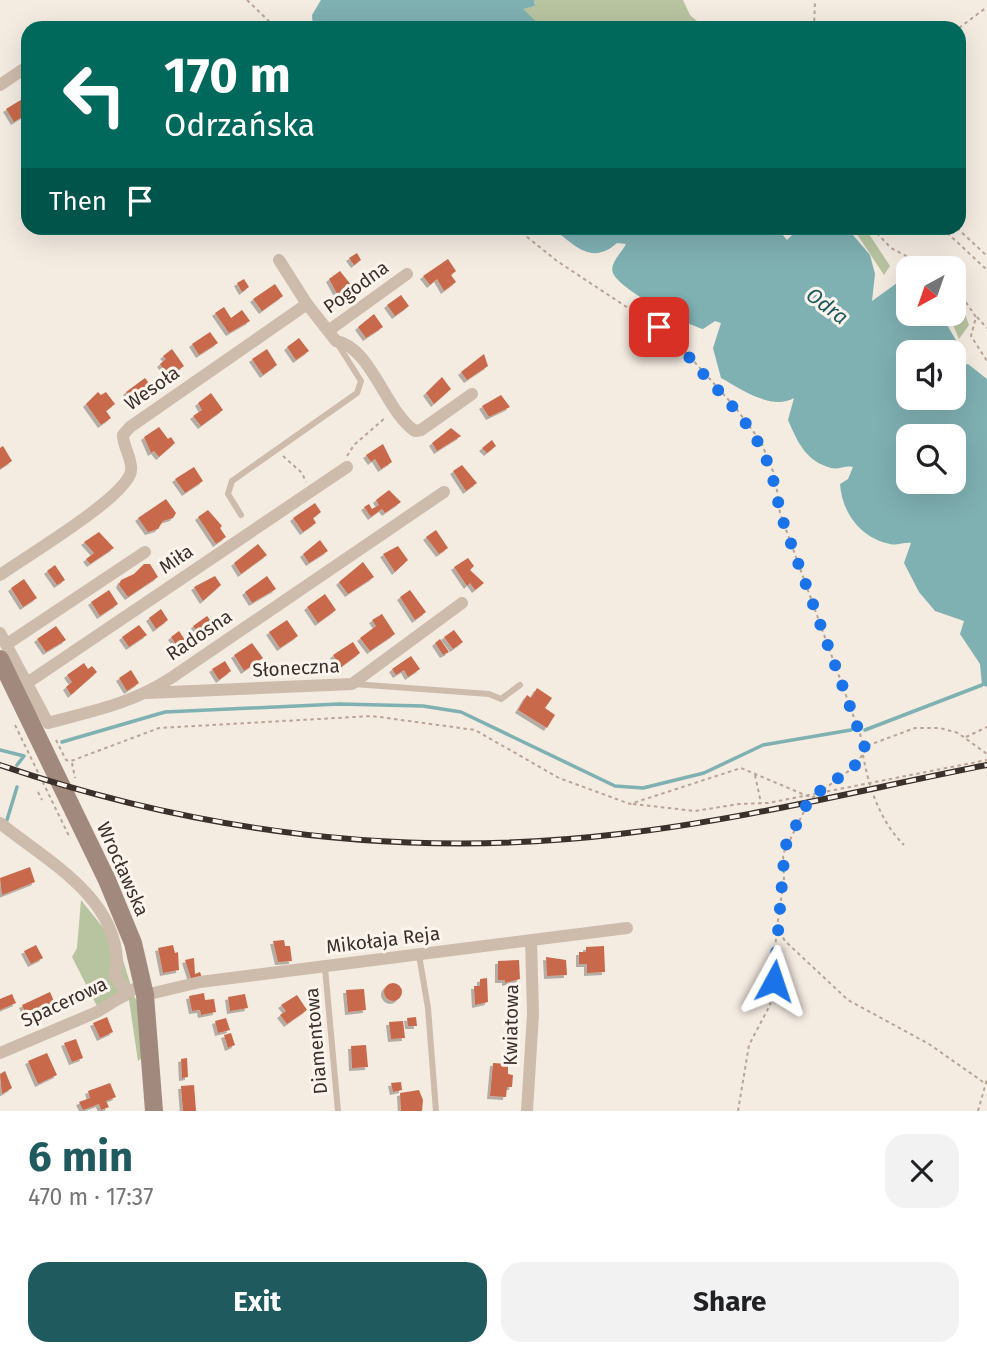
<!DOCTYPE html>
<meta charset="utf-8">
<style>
body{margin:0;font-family:"Fira Sans",sans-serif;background:#f2f2f2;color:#202124;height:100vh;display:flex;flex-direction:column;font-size:26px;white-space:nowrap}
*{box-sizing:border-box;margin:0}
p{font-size:23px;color:#757577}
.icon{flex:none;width:38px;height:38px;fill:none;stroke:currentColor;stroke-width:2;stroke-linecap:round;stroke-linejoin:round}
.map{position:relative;height:1111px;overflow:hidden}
.side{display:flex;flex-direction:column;background:#fff;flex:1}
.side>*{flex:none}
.hud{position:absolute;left:21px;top:21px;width:945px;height:214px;border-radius:21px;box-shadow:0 7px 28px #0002;background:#00695c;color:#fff;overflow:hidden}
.needle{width:46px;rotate:220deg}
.fabs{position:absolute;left:896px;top:256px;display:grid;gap:14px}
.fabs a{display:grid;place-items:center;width:70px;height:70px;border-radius:14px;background:#fff;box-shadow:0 7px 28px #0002;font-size:35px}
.pin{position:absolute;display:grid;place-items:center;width:60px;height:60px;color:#fff;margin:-30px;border-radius:14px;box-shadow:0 4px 10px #0006}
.me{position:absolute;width:77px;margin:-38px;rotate:5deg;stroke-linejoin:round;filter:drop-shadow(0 0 5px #0008)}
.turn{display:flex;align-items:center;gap:24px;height:147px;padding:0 28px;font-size:32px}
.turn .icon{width:91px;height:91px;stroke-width:2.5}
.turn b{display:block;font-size:49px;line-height:60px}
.then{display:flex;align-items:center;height:66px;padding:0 28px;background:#0003;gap:14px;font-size:26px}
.round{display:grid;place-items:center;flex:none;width:74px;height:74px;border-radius:21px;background:#f2f2f2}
.summary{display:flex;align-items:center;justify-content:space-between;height:119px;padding:0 28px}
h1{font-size:42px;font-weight:700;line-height:52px;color:#1f5a5e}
.cta{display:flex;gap:14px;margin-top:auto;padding:14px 28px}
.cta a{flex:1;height:80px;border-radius:21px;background:#1f5a5e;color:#fff;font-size:28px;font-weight:700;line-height:80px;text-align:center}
.cta a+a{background:#f2f2f2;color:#202124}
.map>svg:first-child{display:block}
.green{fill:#b8c4a0}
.water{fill:#7fb0b2;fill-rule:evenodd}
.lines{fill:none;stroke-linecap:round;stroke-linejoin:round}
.stream{stroke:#7fb0b2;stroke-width:3.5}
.building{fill:#c8694b;filter:url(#shadow)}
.path{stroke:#b9a596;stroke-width:2;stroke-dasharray:3.5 3.5;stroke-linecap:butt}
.lane{stroke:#cdbbac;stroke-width:6}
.street{stroke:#cdbbac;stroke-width:12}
.secondary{stroke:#a18a7d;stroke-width:18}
.rail-casing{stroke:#3b302b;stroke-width:6}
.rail{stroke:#fbf5ee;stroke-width:3.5;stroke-dasharray:10;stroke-linecap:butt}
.route{stroke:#1a73e8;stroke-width:12;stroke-dasharray:0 21.6}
.labels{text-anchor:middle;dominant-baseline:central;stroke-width:6;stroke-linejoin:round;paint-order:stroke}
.street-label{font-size:19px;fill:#3b302b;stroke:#fbf5ee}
.water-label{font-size:21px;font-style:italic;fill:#1f5a5e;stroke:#fbf5ee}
</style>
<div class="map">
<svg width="987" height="1111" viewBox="0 0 987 1111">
<defs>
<filter id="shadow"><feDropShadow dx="-3" dy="3" stdDeviation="0" flood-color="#0004"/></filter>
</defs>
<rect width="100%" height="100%" fill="#f4ebe1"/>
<path class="green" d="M534,0H683L690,15L705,28H543L522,9L535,6Z
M853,228H865L890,266L884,275Z
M954,295L961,303L969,325L959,339L951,320L942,313H954Z
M81,900L105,930L114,931L134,996L141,1008L142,1058L138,1061L129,1000L101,1014L72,957L77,948Z"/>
<path class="water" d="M321,0H534L535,6L523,9L543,28H313L312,15Z
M552,228H786L782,234L787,240L799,228H847L870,255L875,274L872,301L897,283L901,285L903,296L908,301V313H934L946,323L957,342L952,352H908V397H954V369L968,364L987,379V687L982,685L980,664L960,634L964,621L935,611L919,592L904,563L911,543C904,542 897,546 890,544C861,538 842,513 840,484L848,479L853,467C845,465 839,470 831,468C806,461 798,443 788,420L794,398C772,411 741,389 721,378L713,348L721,323L715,321L703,329C685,324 619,289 613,273C609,264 622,252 626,244L617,243C591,266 575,245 552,228ZM908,436H954V481H908Z"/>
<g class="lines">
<path class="stream" d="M865,730L982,685
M62,742L165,712L339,704L423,706L461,712L615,786L643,788L704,773L763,745L851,730
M0,750L24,756L17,765
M7,820L17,787"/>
</g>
<path class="building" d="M24,98L28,105L27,114L14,122L6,109Z
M357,253L361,260L354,265L349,258Z
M448,259L456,271L451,275L456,282L444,291L437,279L430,285L423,276Z
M340,271L356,291L341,301L329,279Z
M244,279L249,287L242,292L237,283Z
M275,284L283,296L262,311L253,299Z
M401,295L409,306L395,316L387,305Z
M224,307L231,318L242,310L250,321L229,333L215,313Z
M374,314L383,327L366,338L358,327Z
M210,332L218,343L199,355L192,344Z
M299,338L309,351L296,360L287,347Z
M172,349L184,366L169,377L160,364L166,359L163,356Z
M267,349L277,365L263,375L252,359Z
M484,354L488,366L467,380L461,372Z
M442,377L451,389L434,404L426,393Z
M145,378L154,390L139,401L136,397L132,400L126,392Z
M98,392L101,395L106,392L115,404L106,411L111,418L101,425L86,404Z
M211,393L223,410L201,426L193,416L202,410L198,403Z
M501,395L510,407L489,417L482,406Z
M159,427L168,439L171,437L175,443L159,457L154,451L151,453L144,437Z
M451,428L461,436L437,451L432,443Z
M492,440L496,446L487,453L482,448Z
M383,444L392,462L381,469L375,459L371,462L366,455Z
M3,446L12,461L0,469V448Z
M462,465L477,483L466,491L453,471Z
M194,467L203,481L185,493L175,479Z
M389,490L401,502L385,513L382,509L371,517L364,507L369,504L372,509L379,505L376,500Z
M166,499L176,513L173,518L163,521L158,529L148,532L138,518Z
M315,503L321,512L313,518L316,523L303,532L293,518Z
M208,510L222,526L220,528L226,537L216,544L198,517Z
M436,530L448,548L439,554L426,537Z
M99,532L114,548L90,564L86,559L94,553L84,542Z
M320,540L328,551L309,563L303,554Z
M258,544L267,555L241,574L234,563Z
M398,546L408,560L395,572L383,554Z
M468,558L474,566L470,570L484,583L475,590L470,583L467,586L454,567Z
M363,562L374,577L348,594L339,582Z
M144,564H150L158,577L128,597L119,585L121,580L134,574Z
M55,565L65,580L57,585L47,571Z
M215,576L221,585L203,601L194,587Z
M267,576L276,589L252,603L245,592Z
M24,579L37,598L23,607L11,588Z
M109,590L118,604L100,616L91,602Z
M410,590L426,612L415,620L400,597Z
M325,594L336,610L318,623L307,607Z
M161,609L168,620L156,629L149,618Z
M382,614L395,634L370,651L360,638L376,626L372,620Z
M207,616L217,629L203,639L193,626Z
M287,620L298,636L280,648L269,632Z
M139,625L147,635L129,647L122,637Z
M56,626L66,640L46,652L37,639Z
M454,630L463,642L453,649L444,637Z
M179,631L185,640L177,646L171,637Z
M440,639L449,652L443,655L435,643Z
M353,642L360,653L341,667L333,655Z
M252,643L263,658L244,671L234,655Z
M411,656L420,669L408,677L404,670L396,675L392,669Z
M225,661L231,671L219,680L212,669Z
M84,663L88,669L92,666L97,672L71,695L66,687L72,682L67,675Z
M131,670L139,683L127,691L119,678Z
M537,688L552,698L545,708L555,715L547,728L518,710L527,695L531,698Z
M30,867L35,882L2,895L0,878Z
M284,940L285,946H290L292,961L278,962L273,941Z
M36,945L43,958L31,964L24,951Z
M173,945L175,953L178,952L179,970L163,973L158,948Z
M604,946L605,972L587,973V964H579V952H586V947Z
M546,957L566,960L567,975L547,976Z
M194,958L195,974L200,972L202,978L192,982L185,960Z
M519,960L520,979L505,983V980H498V961Z
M487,978L488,1002L475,1005L474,986H480V979Z
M384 992a9 9 0 1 1 18 0a9 9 0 1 1-18 0Z
M364,989L366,1010L348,1012L346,990Z
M50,992L56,1006L28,1019L22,1005Z
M204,993L205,1000L214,999L216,1012L201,1015L200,1010L192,1011L189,996Z
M12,994L16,1003L0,1010V999Z
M245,994L248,1008L230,1011L228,997Z
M297,995L307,1010L287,1024L280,1015L286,1011L281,1005Z
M107,1017L113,1032L100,1038L93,1023Z
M416,1017L417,1026H408L407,1018Z
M226,1018L230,1030L218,1033L215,1021Z
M403,1021L405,1038L391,1039L389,1022Z
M231,1033L235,1045L228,1048L224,1035Z
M76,1039L83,1058L72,1062L64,1043Z
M366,1045L368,1067L352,1068L351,1046Z
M47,1053L57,1075L38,1084L28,1061Z
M187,1058L188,1077L182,1078L181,1059Z
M493,1063L508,1064V1074L513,1075L512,1087H507L506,1097L490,1096Z
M5,1071L12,1088L2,1094L0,1074Z
M401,1082L402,1090L393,1092L391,1083Z
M110,1083L116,1097L106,1101L109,1107L101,1110L99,1104L83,1110L79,1102L90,1098L88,1091Z
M194,1085L196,1111H183L181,1086Z
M419,1090L423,1100L422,1111H401L400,1093Z"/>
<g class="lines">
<path class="path" d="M247,0L276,28
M814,28L815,0
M959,28L987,7
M516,228L557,261L672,337L735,407L761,442L775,476L780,513L865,748
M872,228L891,248L929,268
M942,228L987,270
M957,228L987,256
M954,285L976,317L971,336L987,361
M977,317L987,328
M283,456L302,473L306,482
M347,456L354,445L385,418
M15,725L69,836
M966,737L987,727
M56,740L66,760L71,761L159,728L372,716L475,730L559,778L630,804L741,768L812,798L854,767L869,745L915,728H940L958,733L987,754
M863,755C869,788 880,821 904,845
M72,763L75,778
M755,775L761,803
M38,792L42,800
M810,799L783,854L784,879L777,927L785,941L848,1000L929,1044L986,1084
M633,804L695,811L739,804L768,803L987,760
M738,1111L749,1045L770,1005L777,928
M978,1111L987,1079"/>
<path class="lane" d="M241,515L228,494L232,481L357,393L361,381L337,343
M354,684L489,694L501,699L520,685
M419,955L428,1008L436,1111
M325,968L338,1111"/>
<path class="street" d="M0,85L28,66
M307,304L336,341C371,347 386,412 415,431L421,430L472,394
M328,331L407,274
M0,575C25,557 127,497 131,471C133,460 123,447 123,435L130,427L307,304L279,260
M0,633L48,723C92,711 131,704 171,678L444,492
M7,644L145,552
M27,683L347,467
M147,693L352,684L462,603
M0,823C44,859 114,895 117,960C117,966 115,971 115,976L128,993
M145,995L200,982L627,928
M0,1053L97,1012L134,989
M527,1111L533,1014L531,940"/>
<path class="secondary" d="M0,659L107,880L133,943L145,995L154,1111"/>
<defs>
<path id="rail" d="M0,765C200,833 409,859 619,834C742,820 865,789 987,765"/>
</defs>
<use href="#rail" class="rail-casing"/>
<use href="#rail" class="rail"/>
</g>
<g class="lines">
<path class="route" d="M659,327C679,342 691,361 707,378C751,426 770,448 780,513L865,748L854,767L810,798L785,847L774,981"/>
</g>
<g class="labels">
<g class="street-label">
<text transform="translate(356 287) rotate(-36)">Pogodna</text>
<text transform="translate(152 388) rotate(-35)">Wesoła</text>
<text transform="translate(176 559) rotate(-34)">Miła</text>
<text transform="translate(199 635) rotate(-34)">Radosna</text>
<text transform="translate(296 668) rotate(-3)">Słoneczna</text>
<text transform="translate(123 869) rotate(66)">Wrocławska</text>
<text transform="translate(383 940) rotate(-7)">Mikołaja Reja</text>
<text transform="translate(64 1002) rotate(-25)">Spacerowa</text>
<text transform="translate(511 1025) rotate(-89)">Kwiatowa</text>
<text transform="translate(316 1041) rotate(-95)">Diamentowa</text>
</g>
<g class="water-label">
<text transform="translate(827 306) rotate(37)">Odra</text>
</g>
</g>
</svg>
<div class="fabs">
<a><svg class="needle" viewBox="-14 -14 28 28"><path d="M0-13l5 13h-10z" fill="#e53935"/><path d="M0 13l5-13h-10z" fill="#757577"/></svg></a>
<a><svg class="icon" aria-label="sound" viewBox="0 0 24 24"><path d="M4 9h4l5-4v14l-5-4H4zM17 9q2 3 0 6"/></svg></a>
<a><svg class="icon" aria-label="search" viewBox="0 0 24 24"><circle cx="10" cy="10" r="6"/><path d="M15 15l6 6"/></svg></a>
</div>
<div class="pin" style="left:659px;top:327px;background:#d93025"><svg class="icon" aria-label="arrive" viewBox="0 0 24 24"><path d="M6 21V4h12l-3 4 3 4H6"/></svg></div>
<svg class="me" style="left:774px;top:981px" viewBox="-20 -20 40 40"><path d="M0-17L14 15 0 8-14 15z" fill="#1a73e8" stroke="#fff" stroke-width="4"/></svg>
<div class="hud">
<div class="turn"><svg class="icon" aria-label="left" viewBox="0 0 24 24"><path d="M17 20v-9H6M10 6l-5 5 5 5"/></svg><div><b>170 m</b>Odrzańska</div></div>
<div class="then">Then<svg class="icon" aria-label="arrive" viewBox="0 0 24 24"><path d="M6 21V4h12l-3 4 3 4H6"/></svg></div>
</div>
</div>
<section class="side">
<div class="summary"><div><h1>6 min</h1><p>470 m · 17:37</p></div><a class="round"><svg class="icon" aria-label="close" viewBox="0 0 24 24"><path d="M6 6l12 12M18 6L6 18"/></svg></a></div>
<div class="cta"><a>Exit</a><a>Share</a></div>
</section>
